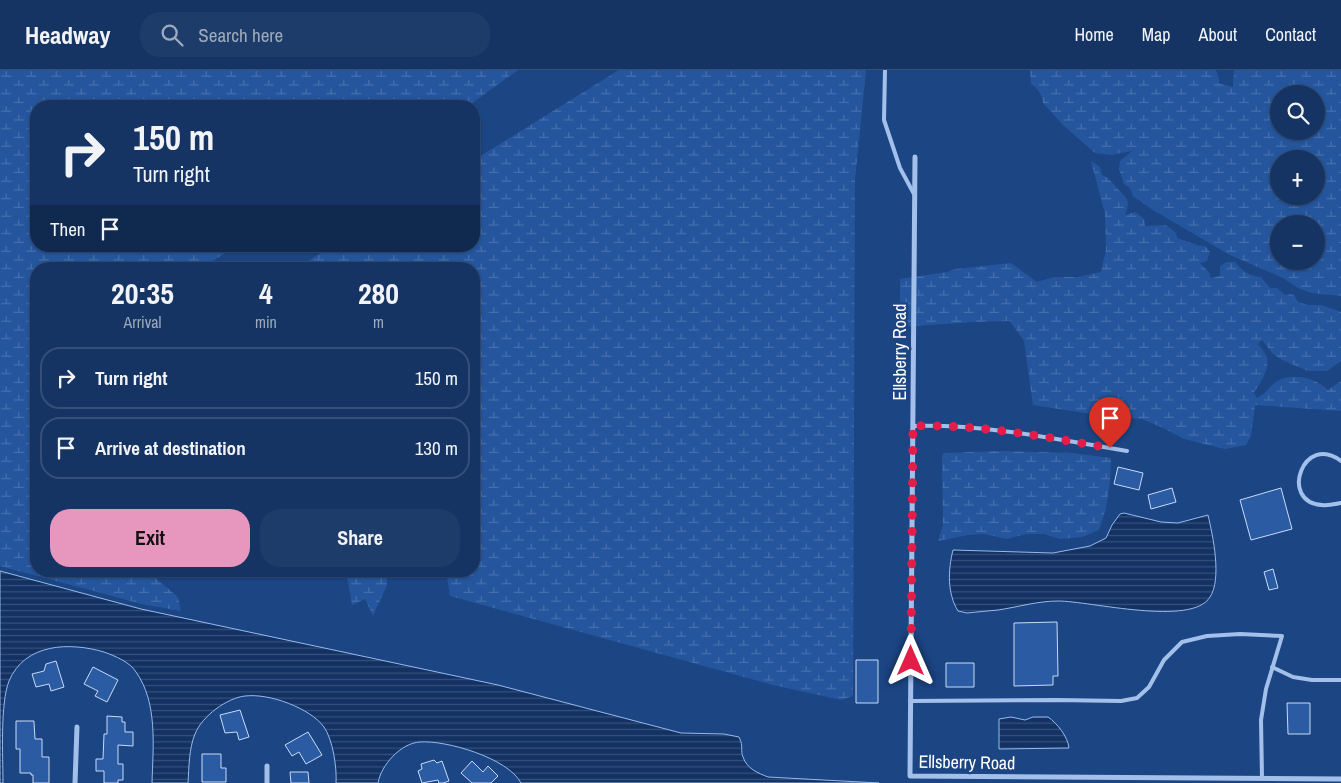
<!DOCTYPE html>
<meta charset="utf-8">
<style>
body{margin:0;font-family:"Archivo Narrow",sans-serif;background:#1e3c69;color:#f1f3f6;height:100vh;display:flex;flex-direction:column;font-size:19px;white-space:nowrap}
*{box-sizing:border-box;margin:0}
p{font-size:16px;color:#9daabe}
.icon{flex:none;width:28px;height:28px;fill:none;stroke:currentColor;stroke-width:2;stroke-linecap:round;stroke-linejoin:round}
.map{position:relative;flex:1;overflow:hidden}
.sheet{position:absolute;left:30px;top:192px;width:450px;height:315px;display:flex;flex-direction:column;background:#153463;border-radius:20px;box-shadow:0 1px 4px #0004,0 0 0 1px #344f78}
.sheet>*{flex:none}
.guide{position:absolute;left:30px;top:30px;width:450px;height:152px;border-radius:20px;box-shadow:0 1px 4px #0004,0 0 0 1px #344f78;background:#153463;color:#f1f3f6;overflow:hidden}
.fabs{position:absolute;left:1270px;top:15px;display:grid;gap:10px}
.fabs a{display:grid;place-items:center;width:55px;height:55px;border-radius:50%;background:#153463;box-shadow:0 1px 4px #0004,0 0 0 1px #344f78;font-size:25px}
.pin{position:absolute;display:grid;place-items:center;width:42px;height:42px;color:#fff;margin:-51px -21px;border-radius:50% 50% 50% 0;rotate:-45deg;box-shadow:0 0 5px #0007}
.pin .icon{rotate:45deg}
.me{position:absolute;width:55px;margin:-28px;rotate:0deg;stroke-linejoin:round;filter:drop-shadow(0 0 4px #0008)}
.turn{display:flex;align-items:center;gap:18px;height:105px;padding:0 20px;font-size:22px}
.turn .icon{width:65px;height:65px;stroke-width:2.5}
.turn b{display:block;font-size:35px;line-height:42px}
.then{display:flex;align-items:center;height:48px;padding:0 20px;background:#0003;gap:10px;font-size:19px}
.eta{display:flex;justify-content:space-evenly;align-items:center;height:85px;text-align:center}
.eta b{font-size:30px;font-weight:800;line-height:35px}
.action{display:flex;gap:10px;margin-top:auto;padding:10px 20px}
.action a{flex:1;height:58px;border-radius:20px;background:#e797bd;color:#111;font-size:20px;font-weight:800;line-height:58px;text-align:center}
.action a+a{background:#1e3c69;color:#f1f3f6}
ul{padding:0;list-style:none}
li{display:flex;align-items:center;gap:15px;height:62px;margin:0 10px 8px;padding:0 10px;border:2px solid #344f78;border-radius:20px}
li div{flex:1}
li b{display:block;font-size:19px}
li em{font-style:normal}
header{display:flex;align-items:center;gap:30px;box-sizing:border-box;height:70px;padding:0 25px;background:#153463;border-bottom:1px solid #344f78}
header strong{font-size:24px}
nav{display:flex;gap:28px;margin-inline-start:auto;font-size:18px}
.search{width:350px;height:45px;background:#1e3c69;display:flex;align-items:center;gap:12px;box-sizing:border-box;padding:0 18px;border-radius:20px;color:#9daabe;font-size:19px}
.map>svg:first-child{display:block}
.wetland{fill:url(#wetland-marsh);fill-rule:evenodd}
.water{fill:url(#water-rules);stroke:#96baed}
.building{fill:#2b5ba2;stroke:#c8dbf8}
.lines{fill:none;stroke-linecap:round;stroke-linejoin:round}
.service{stroke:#a3c0eb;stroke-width:4}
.minor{stroke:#a3c0eb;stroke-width:5}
.route{stroke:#e11d48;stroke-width:9;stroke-dasharray:0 16.2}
.labels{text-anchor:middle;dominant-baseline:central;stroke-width:5;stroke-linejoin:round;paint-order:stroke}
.street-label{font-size:18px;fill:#fff;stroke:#1c4584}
</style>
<header>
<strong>Headway</strong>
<div class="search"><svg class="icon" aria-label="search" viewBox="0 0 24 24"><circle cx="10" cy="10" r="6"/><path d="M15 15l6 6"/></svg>Search here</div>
<nav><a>Home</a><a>Map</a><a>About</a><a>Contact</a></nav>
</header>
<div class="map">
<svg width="1341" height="713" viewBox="0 0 1341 713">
<defs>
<pattern id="wetland-marsh" width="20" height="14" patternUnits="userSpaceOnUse" patternTransform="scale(1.25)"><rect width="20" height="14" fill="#25569d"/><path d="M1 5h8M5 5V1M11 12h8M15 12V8" fill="none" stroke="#466fac"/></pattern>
<pattern id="water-rules" width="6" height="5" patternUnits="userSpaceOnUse" patternTransform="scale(1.25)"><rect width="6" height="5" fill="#133263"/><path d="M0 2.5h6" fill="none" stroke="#36517a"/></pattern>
</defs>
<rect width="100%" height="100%" fill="#1c4584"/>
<path class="wetland" d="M0,0H518L468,36H36V176H237L199,199H36V501H147L178,527L181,541L142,534L0,496Z
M619,0H866L855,109L853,626L841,630L773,615L450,526L446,501H474V199H295L332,176H474V90Z
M1030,0H1216L1219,9L1218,13L1233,17L1234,0H1341V226L1312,223L1298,218L1283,208L1228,184L1153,140L1133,126L1130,118L1124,114L1119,99L1120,91L1132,81L1110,85L1095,83L1064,56L1043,33C1042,25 1038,18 1031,14ZM1279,24H1316V61H1279ZM1279,89H1316V126H1279ZM1279,154H1316V191H1279Z
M1091,91L1100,97L1102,105C1110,108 1111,112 1117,118C1127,129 1131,129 1125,145L1135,142L1144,149L1145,156L1166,155L1176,163L1177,168L1200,176H1205L1210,182L1207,191L1200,193L1209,202L1211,208L1220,206V196L1227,192H1235C1243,201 1248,206 1261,207L1270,218H1277L1285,225L1290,224L1294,225L1298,232L1308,235H1321L1341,242V291L1327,301H1308L1282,290L1273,284L1262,270L1258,274C1261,278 1266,283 1267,288C1270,300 1259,314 1254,323L1257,328C1268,323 1270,314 1279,310C1296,303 1315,308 1328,320L1341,311V341L1255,335L1251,366L1246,375L1225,379L1184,369L1161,357L1142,349L1111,347L1033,335L1024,271L1010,251L974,252L900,257V209L947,202L955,199L1011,193L1037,212L1054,207H1078L1101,202L1106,180L1105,144Z
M1002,381L1072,383L1111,388C1111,412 1108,437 1099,460L1082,467L1060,469L1044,464H1026L1007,469L984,464L968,465L938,471L943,455L942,386L944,383Z
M346,501H387V515L373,546L365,529L352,535Z"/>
<path class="water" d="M1124,443L1161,452L1178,453L1208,445C1213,466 1222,509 1210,527C1192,557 1090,531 1058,531C1038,531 1018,537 998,540C987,541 977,542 967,543L958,541C947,523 948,500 953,480L1053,483L1090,476L1106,468L1112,455L1120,444Z
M0,501L141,539L498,615L681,663L724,664L739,667C744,677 740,680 743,687C747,699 758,703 768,707L879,713H521C508,688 446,670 420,672C401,673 381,695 378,713H336C337,698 333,670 324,657C310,638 269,623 245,626C227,628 202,646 195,664C189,678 189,697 188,713H152C153,677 158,633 136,602C130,592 115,586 104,582C70,572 25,573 9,611C0,634 3,687 3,713H0Z
M1011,647L1025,650L1033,647H1048C1057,653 1068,667 1069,678L999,679V649Z"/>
<path class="building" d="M1118,397L1143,403L1139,420L1114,414Z
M1172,418L1176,432L1151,439L1148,425Z
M1281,418L1292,459L1251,470L1240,430Z
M1273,499L1278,518L1269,520L1264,502Z
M1057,552L1058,606H1053V615L1014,616V553Z
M856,590H878V633H856Z
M56,591L64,617L51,621L49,614L36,617L32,604L44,601L46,594Z
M946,593H974V617H946Z
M93,597L118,610L107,632L95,626L98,621L84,614Z
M1287,633H1310V664H1288Z
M240,640L249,667L239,670L237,662L225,663L220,645Z
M107,646L122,647V652H125V662H133V676L118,675V694H123V710H118V713H104V701H96V689H103L104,664H107Z
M16,651H34V652L35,669H42V687H49V713H33V705H31V703H20V679H16Z
M308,662L322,685L306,694L299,682L292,686L285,675Z
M202,684H221V698H226V712H202Z
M434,690L437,693L442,691L449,711L443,713H439L438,710L422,713L418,701L422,699L421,694Z
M472,691L483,702L488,696L498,706L491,713H472L461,703Z
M290,702H308L309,713H291Z"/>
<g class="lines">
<path class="service" d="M885,0L884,50L900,98L914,124
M913,356C985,354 1056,369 1127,381
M1341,391C1304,362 1278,432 1322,435C1328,436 1335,434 1341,433
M1272,597L1293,607L1312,610H1341
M910,631L1057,630L1121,631L1137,628L1149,617L1164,590L1182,572L1207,566L1240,564L1282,566L1266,619L1261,650L1262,708"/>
<path class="minor" d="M915,87L910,706L1341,709
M75,713L77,657
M267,713V696"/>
</g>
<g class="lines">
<path class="route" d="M911,591L913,356C979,354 1045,367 1110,378"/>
</g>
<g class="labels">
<g class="street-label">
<text transform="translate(899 282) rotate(-90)">Ellsberry Road</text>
<text transform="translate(967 692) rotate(1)">Ellsberry Road</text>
</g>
</g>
</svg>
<div class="fabs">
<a><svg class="icon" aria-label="search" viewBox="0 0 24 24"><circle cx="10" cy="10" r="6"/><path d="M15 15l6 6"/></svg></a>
<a>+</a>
<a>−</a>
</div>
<div class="pin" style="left:1110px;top:378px;background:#d93025"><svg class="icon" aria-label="arrive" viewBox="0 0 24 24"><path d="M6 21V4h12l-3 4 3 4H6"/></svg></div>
<svg class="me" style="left:911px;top:591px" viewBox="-20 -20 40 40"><path d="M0-17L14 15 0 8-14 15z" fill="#e11d48" stroke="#fff" stroke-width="4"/></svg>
<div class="guide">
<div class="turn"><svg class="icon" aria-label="right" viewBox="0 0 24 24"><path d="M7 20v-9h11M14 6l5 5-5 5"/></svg><div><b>150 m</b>Turn right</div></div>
<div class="then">Then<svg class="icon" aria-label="arrive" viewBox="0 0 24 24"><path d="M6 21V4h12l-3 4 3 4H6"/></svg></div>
</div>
<section class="sheet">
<div class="eta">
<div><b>20:35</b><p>Arrival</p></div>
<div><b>4</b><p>min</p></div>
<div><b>280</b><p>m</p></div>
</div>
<ul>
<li><svg class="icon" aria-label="right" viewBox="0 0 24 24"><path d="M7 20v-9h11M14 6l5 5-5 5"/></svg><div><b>Turn right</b></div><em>150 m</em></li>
<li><svg class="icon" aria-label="arrive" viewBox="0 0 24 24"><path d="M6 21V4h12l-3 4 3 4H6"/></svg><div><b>Arrive at destination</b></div><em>130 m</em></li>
</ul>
<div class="action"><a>Exit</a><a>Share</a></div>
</section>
</div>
